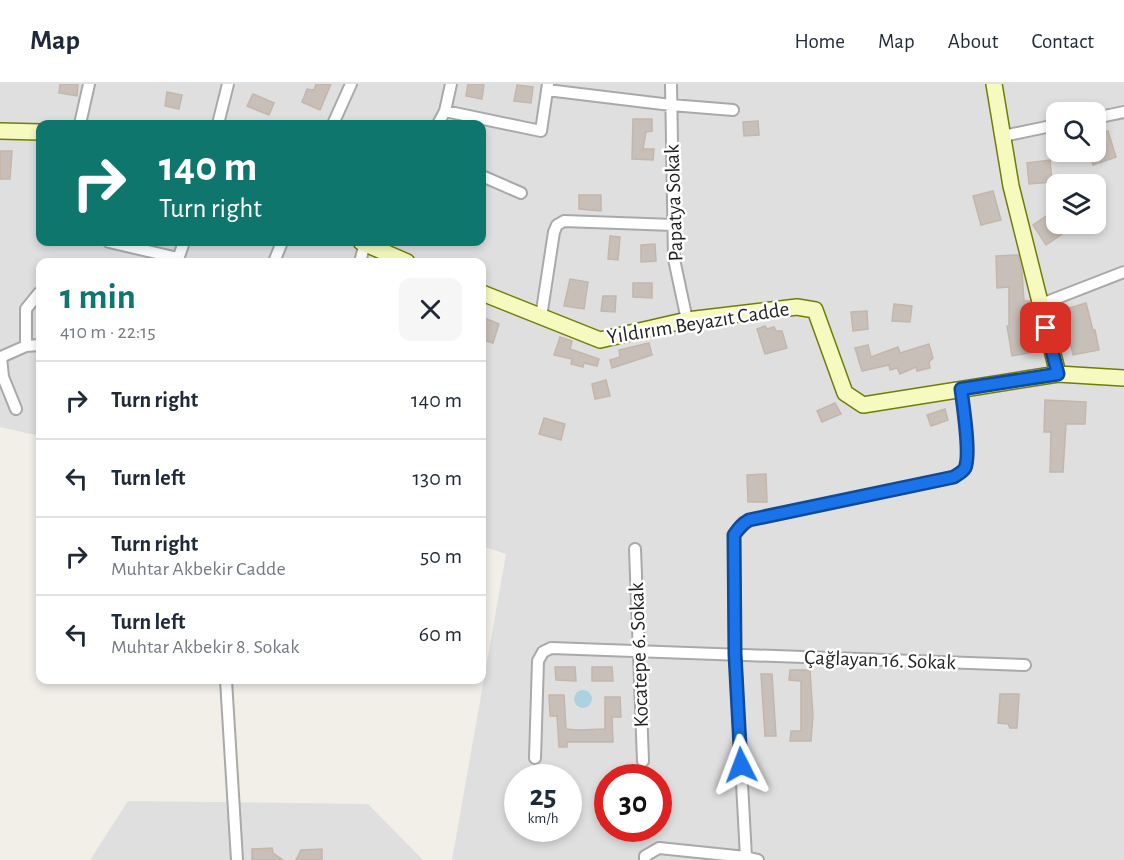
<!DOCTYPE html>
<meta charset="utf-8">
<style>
body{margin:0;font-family:"Alegreya Sans",sans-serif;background:#f6f6f7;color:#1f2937;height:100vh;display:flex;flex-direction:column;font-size:22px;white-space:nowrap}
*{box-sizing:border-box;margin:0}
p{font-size:20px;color:#747a83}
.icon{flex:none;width:33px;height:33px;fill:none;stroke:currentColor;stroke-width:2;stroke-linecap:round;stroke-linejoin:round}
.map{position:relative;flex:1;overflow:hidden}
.sheet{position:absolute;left:36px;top:174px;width:450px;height:426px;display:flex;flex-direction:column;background:#fff;border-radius:12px;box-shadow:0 3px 9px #0003}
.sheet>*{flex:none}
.hud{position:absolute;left:36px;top:36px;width:450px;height:126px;border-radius:12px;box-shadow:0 3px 9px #0003;background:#0f766e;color:#fff;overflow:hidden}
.fabs{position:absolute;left:1046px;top:18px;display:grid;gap:12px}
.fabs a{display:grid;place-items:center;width:60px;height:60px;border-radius:12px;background:#fff;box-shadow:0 3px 9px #0003;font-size:30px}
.speed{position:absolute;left:504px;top:680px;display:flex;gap:12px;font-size:30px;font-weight:700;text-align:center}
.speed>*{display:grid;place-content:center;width:78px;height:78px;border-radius:50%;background:#fff;box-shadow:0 3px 9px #0003;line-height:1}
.speed small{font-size:15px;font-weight:400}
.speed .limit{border:9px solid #d22;background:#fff;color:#111}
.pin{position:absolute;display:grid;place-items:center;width:51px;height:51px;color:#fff;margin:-26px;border-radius:12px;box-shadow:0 3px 9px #0006}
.me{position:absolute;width:66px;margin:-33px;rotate:357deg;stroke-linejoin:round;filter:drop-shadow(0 0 4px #0008)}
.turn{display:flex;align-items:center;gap:21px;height:126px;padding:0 24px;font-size:27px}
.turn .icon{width:78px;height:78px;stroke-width:2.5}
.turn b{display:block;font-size:42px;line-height:51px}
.round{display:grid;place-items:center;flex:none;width:63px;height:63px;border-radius:12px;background:#f6f6f7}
.overview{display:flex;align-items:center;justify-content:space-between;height:102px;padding:0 24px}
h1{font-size:36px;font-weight:600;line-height:45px;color:#0f766e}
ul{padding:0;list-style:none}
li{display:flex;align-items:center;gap:18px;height:78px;padding:0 24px;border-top:2px solid #e0e1e3}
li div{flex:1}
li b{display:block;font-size:22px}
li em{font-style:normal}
header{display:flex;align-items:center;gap:36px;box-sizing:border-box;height:84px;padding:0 30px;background:#fff;border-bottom:2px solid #e0e1e3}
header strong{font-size:28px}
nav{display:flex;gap:33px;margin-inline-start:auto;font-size:21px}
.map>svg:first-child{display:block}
.residential{fill:#e0dfdf;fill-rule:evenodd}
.water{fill:#aad3df}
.building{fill:#c7bfb8;stroke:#c4b6ab;stroke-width:1.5}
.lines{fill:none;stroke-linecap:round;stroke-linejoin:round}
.street-casing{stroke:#a9a9a9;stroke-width:14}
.secondary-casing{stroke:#707d05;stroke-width:18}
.street{stroke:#fff;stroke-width:10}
.secondary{stroke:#f7fabf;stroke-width:15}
.route-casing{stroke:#114b97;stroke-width:15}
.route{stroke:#1a73e8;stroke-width:10}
.labels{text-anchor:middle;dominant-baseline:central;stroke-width:5;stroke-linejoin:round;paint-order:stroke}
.street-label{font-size:21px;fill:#222;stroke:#fff}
</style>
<header>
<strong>Map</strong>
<nav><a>Home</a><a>Map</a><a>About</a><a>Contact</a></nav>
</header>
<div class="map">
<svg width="1124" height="776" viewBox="0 0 1124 776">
<rect width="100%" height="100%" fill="#f2efe9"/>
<path class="residential" d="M0,0H1124V776H452L506,470L482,462V178H40V352L0,343ZM1056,28H1095V68H1056ZM40,40H482V158H40ZM1056,100H1095V140H1056ZM518,693H568V744H518ZM608,693H658V744H608Z
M128,717L368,720L423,776H90Z"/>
<path class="water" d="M574 615a9 9 0 1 1 18 0a9 9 0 1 1-18 0Z"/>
<path class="building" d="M60,0H78L77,12L59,9Z
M316,0H331L320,26L302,18L307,5L314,6Z
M468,0H484L482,15L466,12Z
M517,1L533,3L531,19L514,17Z
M167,8L182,11L179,25L165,22Z
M253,10L274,19L269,31L247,22Z
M633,35H652V47L646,48L643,65H654L653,76L632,75Z
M758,37L759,51L744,52L743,38Z
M1108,47L1116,73L1093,81L1089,68H1095V51Z
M0,67H12L10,95H0Z
M1050,76L1052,98L1029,100L1027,79Z
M993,107L1001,136L981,141L973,112Z
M579,111H601V127L579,125Z
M1052,128L1056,134V140H1060L1065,148L1046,161L1033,141Z
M610,152L620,153L618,176L608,175Z
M655,160L656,177L641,178V161Z
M1018,171L1022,188L1024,217H1030L1033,230V232H1028L1034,268L1012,272L1007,242H1009V203L997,204L996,172Z
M570,195L588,198L584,225L564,222Z
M633,199H652V214L633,213Z
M603,212H616L615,228L601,227Z
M1086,219L1093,246H1095L1099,266L1073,271L1063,226Z
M894,220L912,222L910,238L892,237Z
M867,227L868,245L853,247L851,228Z
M482,233L499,240L493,259L482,256Z
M765,242L767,245L774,243L776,247H782L787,264L765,270L757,245Z
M560,253L572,257L570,265L599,275L597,282L584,279L583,283L571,280L572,275L554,271Z
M649,259L652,271L612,284L610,276L620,273L619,266Z
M929,260L933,274L929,278L930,284L917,287L916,283L900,290L897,284L890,286L889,281L862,287L855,264L868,261L871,273L898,263L900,269Z
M606,296L610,312L595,315L592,300Z
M1045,316L1086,318L1085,340H1066L1063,388H1050L1051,348H1044Z
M835,319L841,330L822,338L817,327Z
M945,325L948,336L931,342L927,331Z
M544,334L565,340L561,356L539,350Z
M766,390L767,418H748L747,391Z
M555,583H575L576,597L556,596Z
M592,583H612L613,597H592Z
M790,586H810L813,632L811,657H790L791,647H801V597L789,596Z
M761,590H772L776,652H765Z
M1000,610H1019L1017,644H1010L1008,640L998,639Z
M549,611H564L566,645L578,646L605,645V613H620L621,633H612L613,658H567V663H559L557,632H550Z
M272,764L273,769L283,776H252V765Z
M322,765V776H296L301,766Z"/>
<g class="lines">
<defs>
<path id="street" d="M671,0L674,175L687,236
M547,6L671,21L733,26
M445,27L541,47L548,0
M1095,34L1124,28
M80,40L89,0
M218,40L228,0
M333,40L351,0
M438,40L445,27L451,0
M1003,52L1056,41
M482,92L521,109
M109,158L178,174
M177,178L184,158
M274,178L282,158
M360,178L365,159
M1039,221L1124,188
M541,233L554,148L557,141L564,137L673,141
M26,262V225L39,209L40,210
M16,325L3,293L1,273L26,262L40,261
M635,465L643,677
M226,596L237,776
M535,674L538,577L543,568L551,564L1025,581
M746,773L735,570L734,451L743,439L749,436L954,393C958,390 963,388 965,384C971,371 963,321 961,305
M645,776V772L659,764L746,773L758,776"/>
<path id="secondary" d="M994,0L1011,102L1058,290
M0,47L40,48
M361,158L407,178
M482,209L600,256L687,236L797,223L815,226L845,309L863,321L1058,290L1124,294"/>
</defs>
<use href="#street" class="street-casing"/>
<use href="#secondary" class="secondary-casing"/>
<use href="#street" class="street"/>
<use href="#secondary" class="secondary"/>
</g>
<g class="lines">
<defs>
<path id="route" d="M741,681L735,570L734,451C739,444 742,440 749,436L954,393C958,390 963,388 965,384C971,371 963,321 961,305L1058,290L1046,244"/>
</defs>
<use href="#route" class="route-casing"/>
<use href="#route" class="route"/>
</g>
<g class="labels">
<g class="street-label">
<text transform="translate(674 119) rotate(-92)">Papatya Sokak</text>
<text transform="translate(698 239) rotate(-9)">Yıldırım Beyazıt Cadde</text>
<text transform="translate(639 571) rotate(-92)">Kocatepe 6. Sokak</text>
<text transform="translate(880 576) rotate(2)">Çağlayan 16. Sokak</text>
</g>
</g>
</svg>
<div class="fabs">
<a><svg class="icon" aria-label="search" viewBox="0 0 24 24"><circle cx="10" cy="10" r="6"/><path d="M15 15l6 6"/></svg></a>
<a><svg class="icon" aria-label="layers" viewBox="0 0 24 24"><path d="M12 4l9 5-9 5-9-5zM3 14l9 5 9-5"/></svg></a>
</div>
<div class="speed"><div>25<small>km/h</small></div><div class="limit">30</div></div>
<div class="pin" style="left:1046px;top:244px;background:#d93025"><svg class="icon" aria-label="arrive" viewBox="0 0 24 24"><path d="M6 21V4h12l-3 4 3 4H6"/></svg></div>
<svg class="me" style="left:741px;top:681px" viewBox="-20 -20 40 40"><path d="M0-17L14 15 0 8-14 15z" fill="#1a73e8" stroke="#fff" stroke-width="4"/></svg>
<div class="hud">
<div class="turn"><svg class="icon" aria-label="right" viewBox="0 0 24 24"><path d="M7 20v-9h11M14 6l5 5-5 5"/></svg><div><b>140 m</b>Turn right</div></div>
</div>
<section class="sheet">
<div class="overview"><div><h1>1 min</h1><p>410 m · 22:15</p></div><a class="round"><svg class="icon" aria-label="close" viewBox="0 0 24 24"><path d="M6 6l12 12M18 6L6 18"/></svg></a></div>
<ul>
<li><svg class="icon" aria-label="right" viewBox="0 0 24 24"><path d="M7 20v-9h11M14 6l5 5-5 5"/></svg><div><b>Turn right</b></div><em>140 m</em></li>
<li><svg class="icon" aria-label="left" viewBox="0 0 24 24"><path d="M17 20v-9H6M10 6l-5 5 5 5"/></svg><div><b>Turn left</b></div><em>130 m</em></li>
<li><svg class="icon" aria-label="right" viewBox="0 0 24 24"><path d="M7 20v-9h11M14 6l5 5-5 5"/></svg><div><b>Turn right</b><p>Muhtar Akbekir Cadde</p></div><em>50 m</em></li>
<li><svg class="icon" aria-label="left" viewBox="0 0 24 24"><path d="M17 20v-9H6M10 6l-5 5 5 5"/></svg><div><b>Turn left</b><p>Muhtar Akbekir 8. Sokak</p></div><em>60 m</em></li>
</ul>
</section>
</div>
